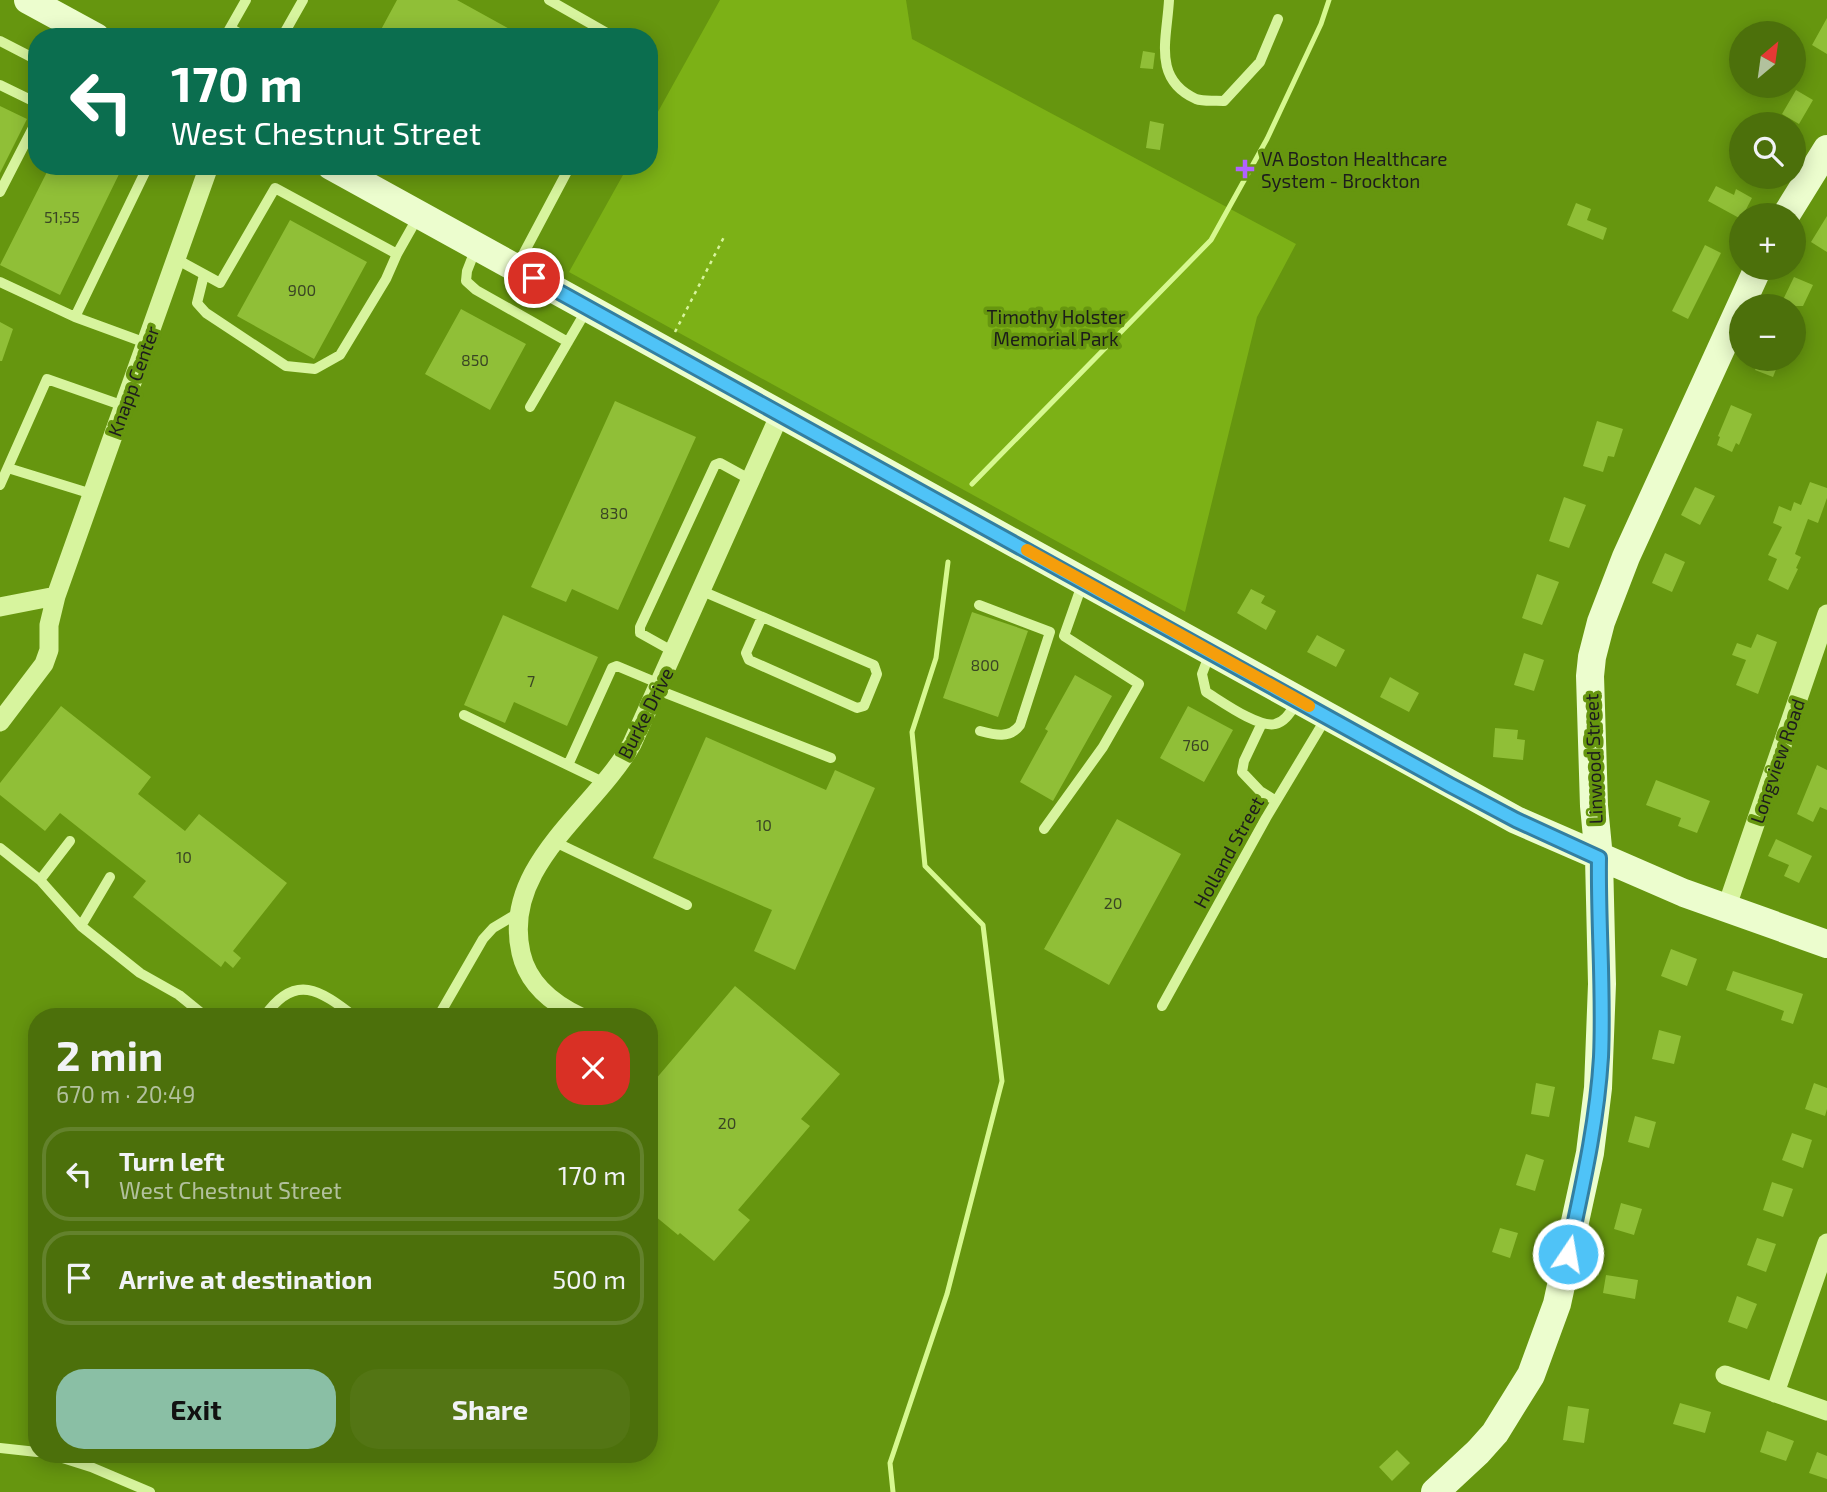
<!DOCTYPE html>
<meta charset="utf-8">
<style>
body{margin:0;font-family:"Exo 2",sans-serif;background:#537514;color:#f1f3f6;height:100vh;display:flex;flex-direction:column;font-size:26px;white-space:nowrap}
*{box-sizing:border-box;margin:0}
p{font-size:23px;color:#b2c19d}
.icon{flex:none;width:38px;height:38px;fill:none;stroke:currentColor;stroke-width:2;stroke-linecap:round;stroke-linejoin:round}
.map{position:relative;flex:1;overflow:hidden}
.details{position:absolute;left:28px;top:1008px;width:630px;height:455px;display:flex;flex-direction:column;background:#4c700b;border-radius:28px;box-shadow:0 4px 18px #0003}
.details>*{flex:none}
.hud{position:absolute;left:28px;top:28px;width:630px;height:147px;border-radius:28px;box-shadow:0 4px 18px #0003;background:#0b6e4f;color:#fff;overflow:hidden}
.needle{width:46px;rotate:29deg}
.fabs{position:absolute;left:1729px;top:21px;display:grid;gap:14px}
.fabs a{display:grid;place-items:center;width:77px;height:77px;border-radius:50%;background:#4c700b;box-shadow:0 4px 18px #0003;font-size:35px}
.pin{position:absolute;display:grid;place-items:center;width:60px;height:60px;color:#fff;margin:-30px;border:4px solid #fff;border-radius:50%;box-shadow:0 2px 7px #0007}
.me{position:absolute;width:77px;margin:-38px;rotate:12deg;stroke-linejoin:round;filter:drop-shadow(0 0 5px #0008)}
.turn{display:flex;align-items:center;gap:24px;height:147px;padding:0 28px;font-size:32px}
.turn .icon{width:91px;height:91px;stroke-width:2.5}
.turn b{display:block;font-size:49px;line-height:60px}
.round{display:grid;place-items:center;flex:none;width:74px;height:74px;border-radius:28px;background:#537514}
.overview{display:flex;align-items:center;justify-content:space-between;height:119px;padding:0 28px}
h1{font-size:42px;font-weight:700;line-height:52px}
.cta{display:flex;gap:14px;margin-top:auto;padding:14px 28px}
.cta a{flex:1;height:80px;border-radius:28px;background:#8abfa5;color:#111;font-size:28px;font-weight:700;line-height:80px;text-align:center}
.cta a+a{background:#537514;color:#f1f3f6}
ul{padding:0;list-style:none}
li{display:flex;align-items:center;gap:21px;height:94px;margin:0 14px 10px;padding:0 14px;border:4px solid #63822c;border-radius:28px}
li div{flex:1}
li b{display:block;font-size:26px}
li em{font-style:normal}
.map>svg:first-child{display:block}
.green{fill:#7cb116}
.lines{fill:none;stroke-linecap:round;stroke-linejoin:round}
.stream{stroke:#d6f88f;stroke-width:5}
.building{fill:#90bf37}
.path{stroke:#d7f49e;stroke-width:2.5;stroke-dasharray:3.5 5;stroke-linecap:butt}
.lane{stroke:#d7f49e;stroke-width:10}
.street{stroke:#d7f49e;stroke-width:19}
.secondary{stroke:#ecfdce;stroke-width:28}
.route-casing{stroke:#337fa1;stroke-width:18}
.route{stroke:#4fc3f7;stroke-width:12}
.slow{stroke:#f59e0b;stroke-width:12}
.poi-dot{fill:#b161ff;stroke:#66960f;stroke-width:2.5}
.labels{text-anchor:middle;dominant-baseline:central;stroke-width:7;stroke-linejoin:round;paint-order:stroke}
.number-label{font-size:16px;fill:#3a4624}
.poi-label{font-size:19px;fill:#1d1d1d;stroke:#66960f;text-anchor:start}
.park-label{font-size:19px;fill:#1c1d1a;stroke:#66960f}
.street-label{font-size:19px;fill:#1d1d1d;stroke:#66960f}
</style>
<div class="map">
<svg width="1827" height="1492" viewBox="0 0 1827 1492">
<rect width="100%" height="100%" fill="#66960f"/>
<path class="green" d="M720,0H906L912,39L1296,244L1257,317L1185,612L569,272L628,166H649V128Z"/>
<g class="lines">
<path class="stream" d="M972,484L1211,240L1267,139L1321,24L1329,0
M893,1492L890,1463L947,1294L1002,1081L983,925L925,866L912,732L936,658L948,562"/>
</g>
<path class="building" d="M397,0H457L524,37H377Z
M1827,18V54L1812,45Z
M1143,51L1155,53L1153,69L1140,68Z
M1796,90L1813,100L1799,124L1782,114Z
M0,106L27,119L0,173Z
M1150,121L1164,124L1160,150L1146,148Z
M50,166H123L60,295L0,265Z
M1716,186L1734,195L1736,189L1752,198L1741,219L1708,201Z
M1576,203L1591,209L1587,220L1607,228L1603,240L1567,225Z
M1827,216V252L1811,242Z
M290,220L367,262L314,359L237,316Z
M1705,245L1721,253L1688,319L1672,311Z
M1794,277L1813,285L1803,306H1780Z
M461,309L526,344L490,410L425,374Z
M0,322L13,329L2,361H0Z
M1760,359H1780L1773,377L1755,370Z
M615,401L696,437L618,610L572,589L566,602L531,587Z
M1731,405L1752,414L1739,445L1736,443L1732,452L1717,445L1720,437L1718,436Z
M1597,421L1623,429L1614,457L1608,456L1603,472L1583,466Z
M1810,482L1827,488V498L1818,523L1808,519L1795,554L1801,557L1796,568L1798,569L1788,590L1768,580L1777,559L1768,555L1782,527L1773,523L1779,506L1791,511L1794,502L1801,505Z
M1695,487L1715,496L1700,525L1681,515Z
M1564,497L1586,505L1569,548L1549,541Z
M1665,553L1685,562L1672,592L1652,583Z
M1537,574L1559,582L1542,625L1522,618Z
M1251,589L1265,596L1261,603L1276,611L1266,630L1237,613Z
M972,612L1028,631L998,717L943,698Z
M503,615L598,657L567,726L514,702L505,723L464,705Z
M1757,634L1777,642L1758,694L1736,685L1746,660L1732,655L1737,643L1751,648Z
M1317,635L1345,650L1336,667L1307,652Z
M1524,653L1544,660L1534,691L1514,685Z
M1075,675L1112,696L1053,801L1020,782L1048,731L1045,729Z
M1390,677L1419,693L1409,712L1380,697Z
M61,706L151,777L138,794L185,831L199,814L287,883L233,951L241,958L233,968L225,961L221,967L133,897L146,881L60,813L45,831L0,795V783Z
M1188,706L1233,730L1204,782L1160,758Z
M1495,728L1518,730L1517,739L1525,740L1523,760L1493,757Z
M706,737L826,790L835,770L875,788L795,970L754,951L772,910L653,858Z
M1817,765L1827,770V810L1820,807L1813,822L1797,814Z
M1656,780L1710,801L1697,833L1678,826L1681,818L1646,805Z
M1117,819L1181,854L1109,985L1044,949Z
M1776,839L1812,856L1799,883L1784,876L1789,865L1768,856Z
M1671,949L1697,959L1687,986L1661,976Z
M1733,971L1803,994L1793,1024L1781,1020L1784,1011L1726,990Z
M735,986L840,1074L801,1119L810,1126L738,1210L750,1220L714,1261L680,1233L678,1235L649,1211V1087Z
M1659,1030L1681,1036L1674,1064L1652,1059Z
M1536,1083L1555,1087L1549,1117L1531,1114Z
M1814,1083L1827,1088V1109L1825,1116L1805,1109Z
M1635,1116L1656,1122L1649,1148L1628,1142Z
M1792,1133L1812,1140L1803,1168L1782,1160Z
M1526,1154L1544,1160L1535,1191L1516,1185Z
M1772,1182L1793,1189L1783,1217L1763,1210Z
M1621,1203L1642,1209L1634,1235L1614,1229Z
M1500,1228L1518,1233L1510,1258L1492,1252Z
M1757,1238L1776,1244L1766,1272L1747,1265Z
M1606,1275L1638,1280L1635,1299L1603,1293Z
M1737,1296L1757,1304L1747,1329L1728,1322Z
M1680,1403L1711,1412L1705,1433L1673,1424Z
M1568,1406L1589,1409L1584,1443L1563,1440Z
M1767,1431L1794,1441L1786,1461L1760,1452Z
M1397,1450L1410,1463L1392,1481L1379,1467Z
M1817,1452L1827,1456V1479L1809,1473Z"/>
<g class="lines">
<path class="path" d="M675,332L725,235"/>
<path class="lane" d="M549,0L614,37
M1169,0C1167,39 1152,79 1196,99C1204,102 1216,100 1224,101L1260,62L1278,19
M230,28L246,37
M225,37L246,0
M282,37L303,0
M0,41L37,60
M0,85L37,103
M0,192L37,120
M476,248L467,271L466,281L476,290L568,342
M176,259L220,283L275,188L397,254L419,215
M518,264L570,166
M204,275L197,303L206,313L286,366L315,369L340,355L386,279L397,254
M0,282L75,317L146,343
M75,317L148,166
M530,407L586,311
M8,468L92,494
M0,485L47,379L124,406
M702,591L874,665L877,674L864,706L857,708L749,660L746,653L762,617
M979,605L1050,632L1020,725C1010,739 995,735 980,731
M674,652L640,633V627L715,465L720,463L751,480
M1210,653L1202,674L1206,692C1221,701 1258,728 1275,724C1286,722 1292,709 1298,701
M658,690L831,758
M464,715L605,783
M1262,723L1244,761L1242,772L1260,791L1276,801
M568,765L612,668L617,666L660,684
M1044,829L1103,747L1139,684L1064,636L1083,582
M555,842L687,905
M0,848L40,880L81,926L110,877
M40,880L70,841
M81,926L140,973L179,995L206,1017
M1162,1006L1266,818L1326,718
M264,1017C295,972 320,990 355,1017
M438,1017L483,939L493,928L518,913
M0,1448L37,1452
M50,1454L91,1467L150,1492"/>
<path class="street" d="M0,607L56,596
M0,722L44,664L49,650V625L56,596L209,166
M1726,909L1827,614
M581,1017C553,1004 528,984 521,953C501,866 594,811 632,744L780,414
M1725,1375L1827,1411
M1775,1393L1827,1243"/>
<path class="secondary" d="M28,0L96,37
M331,166L1516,820L1684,893L1827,944
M1786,215L1827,149
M1435,1492L1478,1452L1495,1433L1531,1375L1557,1304L1590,1153L1598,1088L1602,984L1599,858L1594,806L1590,676L1592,657L1601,622L1626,557L1758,268"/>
</g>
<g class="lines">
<defs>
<path id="route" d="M534,278L1450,785L1516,820L1599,858C1598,924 1604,991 1601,1057C1597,1124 1582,1188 1568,1254"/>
</defs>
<use href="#route" class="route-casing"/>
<use href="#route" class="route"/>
<path class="slow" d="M1027,550L1309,706"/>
</g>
<path class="poi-dot" d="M1241.5 158.5h7v7h7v7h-7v7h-7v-7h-7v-7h7z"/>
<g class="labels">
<g class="number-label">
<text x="62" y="216">51;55</text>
<text x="302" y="289">900</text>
<text x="475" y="359">850</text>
<text x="614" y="512">830</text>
<text x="985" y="664">800</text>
<text x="531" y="680">7</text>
<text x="1196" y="744">760</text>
<text x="764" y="824">10</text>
<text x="184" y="856">10</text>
<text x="1113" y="902">20</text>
<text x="727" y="1122">20</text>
</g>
<g class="poi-label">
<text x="1261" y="158">VA Boston Healthcare<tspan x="1261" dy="22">System - Brockton</tspan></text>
</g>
<g class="park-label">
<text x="1056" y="316">Timothy Holster<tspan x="1056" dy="22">Memorial Park</tspan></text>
</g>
<g class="street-label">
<text transform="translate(133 381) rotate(-70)">Knapp Center</text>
<text transform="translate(645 713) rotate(-63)">Burke Drive</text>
<text transform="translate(1593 759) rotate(-92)">Linwood Street</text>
<text transform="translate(1777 761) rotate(-71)">Longview Road</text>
<text transform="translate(1228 852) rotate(-61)">Holland Street</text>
</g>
</g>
</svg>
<div class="fabs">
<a><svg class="needle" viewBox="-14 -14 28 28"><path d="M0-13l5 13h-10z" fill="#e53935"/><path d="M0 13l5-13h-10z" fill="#b2c19d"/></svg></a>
<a><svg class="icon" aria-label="search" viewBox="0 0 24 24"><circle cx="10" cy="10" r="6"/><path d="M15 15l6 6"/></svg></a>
<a>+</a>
<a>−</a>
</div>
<div class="pin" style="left:534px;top:278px;background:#d93025"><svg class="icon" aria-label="arrive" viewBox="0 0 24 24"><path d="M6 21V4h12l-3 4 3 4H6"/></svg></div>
<svg class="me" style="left:1568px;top:1254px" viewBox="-20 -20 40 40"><circle r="17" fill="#4fc3f7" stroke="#fff" stroke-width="3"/><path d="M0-11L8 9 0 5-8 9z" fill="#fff"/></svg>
<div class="hud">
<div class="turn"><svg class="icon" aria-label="left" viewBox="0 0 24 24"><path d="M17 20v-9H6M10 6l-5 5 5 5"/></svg><div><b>170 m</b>West Chestnut Street</div></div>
</div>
<section class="details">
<div class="overview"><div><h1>2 min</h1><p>670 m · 20:49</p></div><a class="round" style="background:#d93025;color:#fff"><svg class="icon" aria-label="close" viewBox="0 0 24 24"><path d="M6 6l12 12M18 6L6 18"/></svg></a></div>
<ul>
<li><svg class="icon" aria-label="left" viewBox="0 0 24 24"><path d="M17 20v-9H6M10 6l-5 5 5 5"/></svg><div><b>Turn left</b><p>West Chestnut Street</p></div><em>170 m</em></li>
<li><svg class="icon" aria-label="arrive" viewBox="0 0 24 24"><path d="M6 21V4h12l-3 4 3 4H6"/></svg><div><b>Arrive at destination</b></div><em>500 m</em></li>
</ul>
<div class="cta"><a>Exit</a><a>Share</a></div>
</section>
</div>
